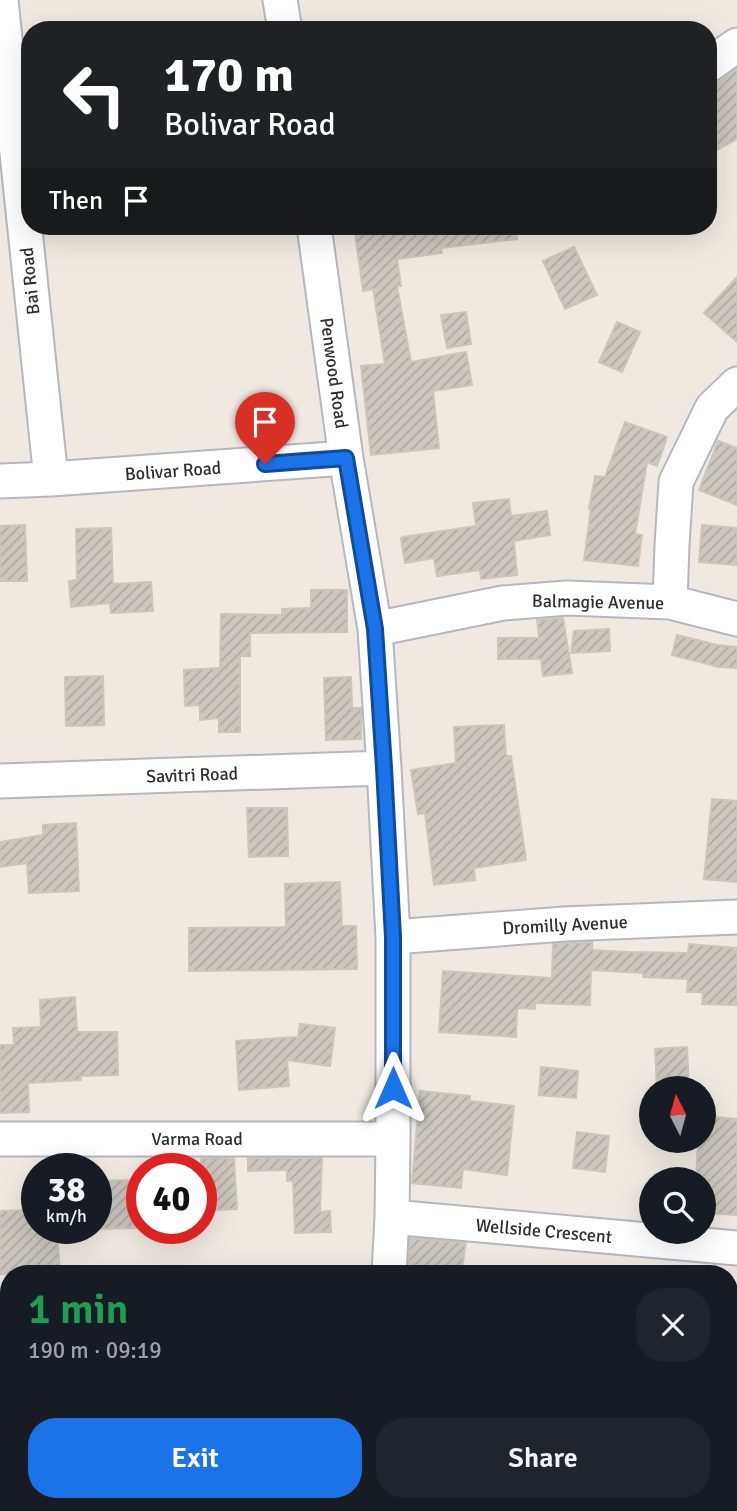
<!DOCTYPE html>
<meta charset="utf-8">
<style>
body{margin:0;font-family:Signika,sans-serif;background:#20242c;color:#f1f3f6;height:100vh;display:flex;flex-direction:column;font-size:26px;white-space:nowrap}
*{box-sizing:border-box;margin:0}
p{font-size:23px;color:#9ea1a6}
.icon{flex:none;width:38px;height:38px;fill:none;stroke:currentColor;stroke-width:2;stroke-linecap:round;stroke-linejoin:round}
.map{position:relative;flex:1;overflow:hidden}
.drawer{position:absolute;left:0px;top:1265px;width:738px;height:247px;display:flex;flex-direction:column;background:#171b24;border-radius:28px 28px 0 0;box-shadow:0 7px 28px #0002}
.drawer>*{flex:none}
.hud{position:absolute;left:21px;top:21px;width:696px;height:214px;border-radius:28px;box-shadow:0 7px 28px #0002;background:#202124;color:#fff;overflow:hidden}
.needle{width:46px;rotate:354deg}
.fabs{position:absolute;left:639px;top:1076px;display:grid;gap:14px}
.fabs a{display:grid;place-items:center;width:77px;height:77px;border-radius:50%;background:#171b24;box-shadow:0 7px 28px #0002;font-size:35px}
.speed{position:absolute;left:21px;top:1153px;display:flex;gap:14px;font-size:35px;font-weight:700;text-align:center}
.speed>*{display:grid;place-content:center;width:91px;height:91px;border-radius:50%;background:#171b24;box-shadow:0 7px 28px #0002;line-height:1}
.speed small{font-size:18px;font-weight:400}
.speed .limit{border:10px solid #d22;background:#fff;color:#111}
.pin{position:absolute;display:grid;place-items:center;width:60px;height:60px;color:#fff;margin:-72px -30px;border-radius:50% 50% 50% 0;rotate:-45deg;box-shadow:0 0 7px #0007}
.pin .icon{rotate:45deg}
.me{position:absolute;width:77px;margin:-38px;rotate:0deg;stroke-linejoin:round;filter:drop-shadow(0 0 5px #0008)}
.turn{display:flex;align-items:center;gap:24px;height:147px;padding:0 28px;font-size:32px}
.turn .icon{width:91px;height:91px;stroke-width:2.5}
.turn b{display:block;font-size:49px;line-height:60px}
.then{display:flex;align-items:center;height:66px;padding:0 28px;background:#0003;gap:14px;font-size:26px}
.round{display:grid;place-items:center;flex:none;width:74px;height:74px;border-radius:28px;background:#20242c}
.headline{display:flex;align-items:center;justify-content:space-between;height:119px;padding:0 28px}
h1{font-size:42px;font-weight:600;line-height:52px;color:#1e9e55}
.cta{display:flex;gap:14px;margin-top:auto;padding:14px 28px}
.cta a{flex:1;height:80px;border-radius:28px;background:#1a73e8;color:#fff;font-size:28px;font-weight:600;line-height:80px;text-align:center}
.cta a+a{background:#20242c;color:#f1f3f6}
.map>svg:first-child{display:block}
.building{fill:url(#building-hatch);stroke:#cbc5ba;stroke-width:2}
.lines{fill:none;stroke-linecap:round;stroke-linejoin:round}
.minor-casing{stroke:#b4b7c1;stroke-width:37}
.minor{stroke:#fff;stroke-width:33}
.route-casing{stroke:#114b97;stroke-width:18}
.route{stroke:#1a73e8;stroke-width:12}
.labels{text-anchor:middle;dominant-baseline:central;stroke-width:6;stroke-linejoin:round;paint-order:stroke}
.street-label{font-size:18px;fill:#2e2e2e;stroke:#fff}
</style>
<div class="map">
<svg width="737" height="1511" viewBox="0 0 737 1511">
<defs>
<pattern id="building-hatch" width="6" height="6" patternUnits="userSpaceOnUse" patternTransform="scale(1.75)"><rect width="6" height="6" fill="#cbc7bf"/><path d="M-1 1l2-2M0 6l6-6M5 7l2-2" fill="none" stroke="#afaba4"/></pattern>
</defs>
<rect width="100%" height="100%" fill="#efe9e1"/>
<path class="building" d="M737,69V139L709,154V84L720,81Z
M354,226H516L517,239L441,248L442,253L397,259L401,286H397L411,362L466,352L472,385L433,391L439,448L371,455L361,366L385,364L373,289L363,291Z
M574,247L597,295L565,309L543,261Z
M737,277V342L704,313Z
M466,312L471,344L447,348L441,315Z
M617,322L640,332L622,372L599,362Z
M625,422L667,437L657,466L647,462L635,534L642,535L638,566L584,560L591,509H589L595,476L605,477Z
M718,441L737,448V505L699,490Z
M509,499L511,516L547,511L550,535L514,541L517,575L481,579L480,570L437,576L434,558L405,563L401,538L403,537L476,526L473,503Z
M25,525L27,581H0V526Z
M702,525L737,528V565L699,562Z
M111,528L113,584L151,582L153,611L111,613L110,603L71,607L69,581L77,580L76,529Z
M311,590H347V632L250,633V656H240V732H219V718L200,720V705L185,706L184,670L220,668L221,614L282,615V609L311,608Z
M563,618L572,673L543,676L541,659H498V638H539L537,620Z
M609,629L610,651L571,653L574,631Z
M677,635L717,645L737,647V668L719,667L672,655Z
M103,676L104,725L66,726L65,677Z
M351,677L352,708H361V739L326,740L324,678Z
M504,725L506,756H511L526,860L474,868L475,880L434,885L425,813L418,814L411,770L456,763L454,727Z
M712,799L737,801V882L704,879Z
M247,808H287L288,856L249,857Z
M76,823L79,891L29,893L27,863L0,867V842L43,835V825Z
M340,882L342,926H356L357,969L189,971V928L286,927L285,884Z
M592,942V950L628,952L688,953L689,944L737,948V1005L702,1004L703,992H687L688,979L643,977V973L591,970L590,1005L535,1003V1009L517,1008L516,1037L439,1032L443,971L552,978L553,944Z
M75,997L77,1032H117L118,1075L80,1076L81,1080L28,1083L29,1112L0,1113V1045H14L13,1028L41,1027L40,1000Z
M300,1024L335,1028L330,1066L287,1060L289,1086L239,1090L236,1041L298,1037Z
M687,1047L689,1088H657L655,1049Z
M541,1067L578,1071L576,1098L539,1095Z
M420,1091L470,1096V1101L514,1106L507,1175L463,1169L461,1188L412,1183Z
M704,1116L737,1119V1215L704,1213V1180H696L698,1141H704Z
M577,1132L609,1136L605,1172L573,1168Z
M201,1158H234L237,1209L201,1211Z
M248,1158H322L320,1212L330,1211L331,1232L295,1233L293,1181H287V1170L248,1171Z
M142,1180V1228L96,1229V1181Z
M37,1210V1228H57L60,1274H0V1211Z
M410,1238L466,1243L461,1274H408Z"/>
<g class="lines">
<defs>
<path id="minor" d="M1,0L51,479
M280,0L285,30
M709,65L737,45
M314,226L346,458L375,629L384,768L393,937V1139L392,1217L389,1274
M0,481L51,479L346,458
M670,602L672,545L676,482L712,408L737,384
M375,629L503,603L567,598L670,602L737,619
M0,781L384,768
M393,937L564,924L737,917
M0,1139H393
M392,1217L737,1248
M395,1503L396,1511"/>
</defs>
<use href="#minor" class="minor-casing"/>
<use href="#minor" class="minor"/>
</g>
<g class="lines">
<defs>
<path id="route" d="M265,464L346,458L375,629L384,768L393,937V1088"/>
</defs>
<use href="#route" class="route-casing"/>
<use href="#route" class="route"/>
</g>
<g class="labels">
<g class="street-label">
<text transform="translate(30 281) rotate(-96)">Bai Road</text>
<text transform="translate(334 373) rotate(82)">Penwood Road</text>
<text transform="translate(173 471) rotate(-4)">Bolivar Road</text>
<text transform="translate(598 602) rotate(1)">Balmagie Avenue</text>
<text transform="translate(192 775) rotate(-2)">Savitri Road</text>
<text transform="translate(565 925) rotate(-3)">Dromilly Avenue</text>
<text x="197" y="1139">Varma Road</text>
<text transform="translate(544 1231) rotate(5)">Wellside Crescent</text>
</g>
</g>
</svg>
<div class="fabs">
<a><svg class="needle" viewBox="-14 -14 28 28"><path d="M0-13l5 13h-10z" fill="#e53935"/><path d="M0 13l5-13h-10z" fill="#9ea1a6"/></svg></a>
<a><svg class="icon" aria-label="search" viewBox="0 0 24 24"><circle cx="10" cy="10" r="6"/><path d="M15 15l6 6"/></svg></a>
</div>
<div class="speed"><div>38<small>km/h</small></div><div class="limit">40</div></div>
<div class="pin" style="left:265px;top:464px;background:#d93025"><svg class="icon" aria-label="arrive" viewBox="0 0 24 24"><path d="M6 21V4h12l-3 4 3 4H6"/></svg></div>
<svg class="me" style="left:393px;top:1088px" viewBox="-20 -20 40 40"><path d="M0-17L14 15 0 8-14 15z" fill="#1a73e8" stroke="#fff" stroke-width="4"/></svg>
<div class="hud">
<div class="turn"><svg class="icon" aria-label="left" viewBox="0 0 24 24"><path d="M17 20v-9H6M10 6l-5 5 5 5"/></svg><div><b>170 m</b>Bolivar Road</div></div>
<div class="then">Then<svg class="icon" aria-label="arrive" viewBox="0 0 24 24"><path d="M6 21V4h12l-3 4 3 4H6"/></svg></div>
</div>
<section class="drawer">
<div class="headline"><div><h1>1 min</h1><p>190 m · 09:19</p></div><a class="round"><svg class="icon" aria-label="close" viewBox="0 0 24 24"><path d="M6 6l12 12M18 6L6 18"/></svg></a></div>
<div class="cta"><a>Exit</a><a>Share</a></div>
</section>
</div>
